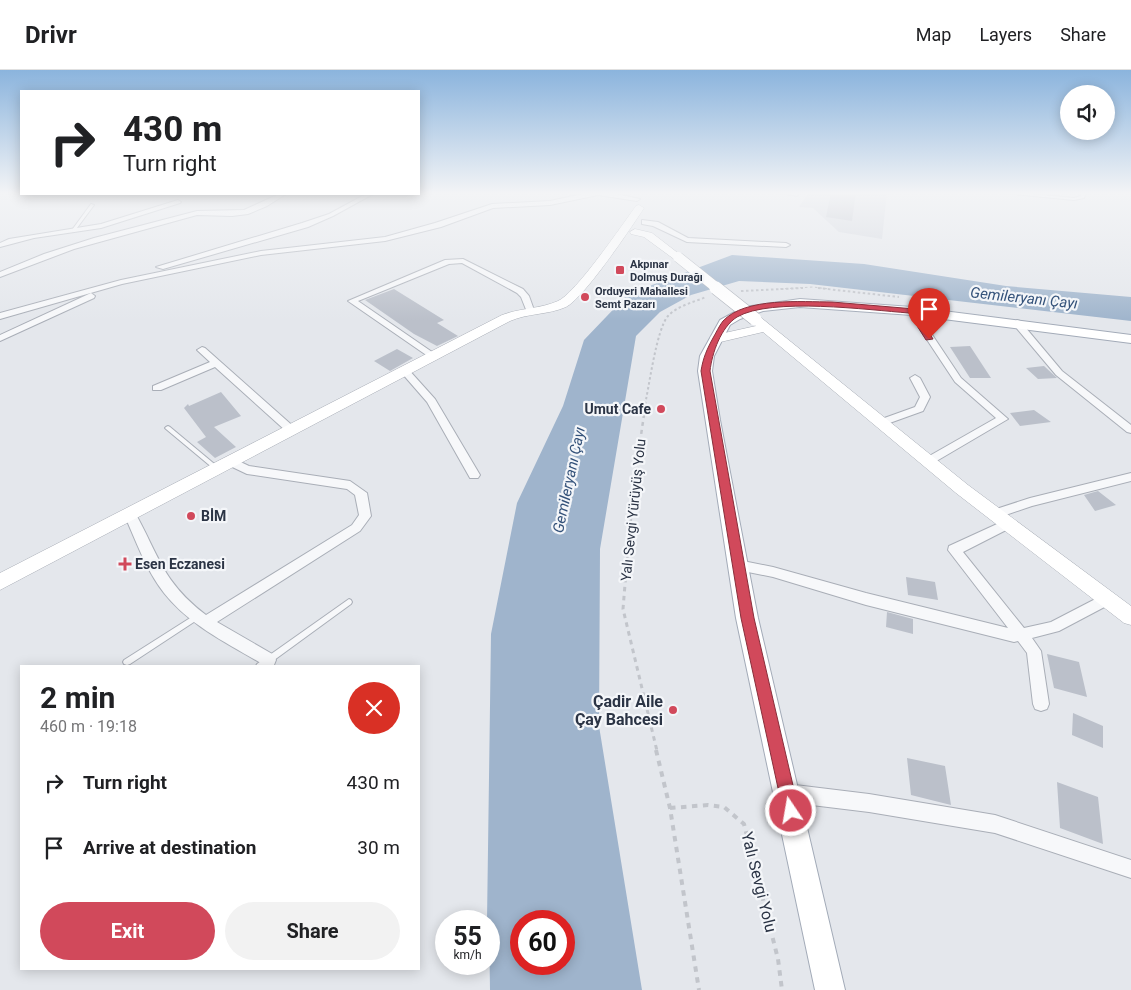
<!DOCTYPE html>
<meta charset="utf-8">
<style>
body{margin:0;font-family:Roboto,sans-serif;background:#f2f2f2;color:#202124;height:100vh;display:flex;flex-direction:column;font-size:19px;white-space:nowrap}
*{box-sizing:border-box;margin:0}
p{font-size:16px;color:#757577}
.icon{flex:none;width:28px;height:28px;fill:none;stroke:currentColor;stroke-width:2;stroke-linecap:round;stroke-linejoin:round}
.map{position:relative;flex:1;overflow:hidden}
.details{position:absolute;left:20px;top:595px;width:400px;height:305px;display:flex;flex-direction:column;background:#fff;border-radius:0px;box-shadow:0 2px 12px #0003}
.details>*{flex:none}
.hud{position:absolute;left:20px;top:20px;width:400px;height:105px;border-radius:0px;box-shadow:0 2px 12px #0003;background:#fff;color:#202124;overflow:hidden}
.controls{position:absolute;left:1060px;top:15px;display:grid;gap:10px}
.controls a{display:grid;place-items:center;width:55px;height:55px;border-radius:50%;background:#fff;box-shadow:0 2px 12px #0003;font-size:25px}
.speed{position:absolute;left:435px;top:840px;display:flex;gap:10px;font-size:25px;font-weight:700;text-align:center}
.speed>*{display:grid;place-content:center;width:65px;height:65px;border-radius:50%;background:#fff;box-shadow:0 2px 12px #0003;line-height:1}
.speed small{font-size:12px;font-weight:400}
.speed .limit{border:8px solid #d22;background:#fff;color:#111}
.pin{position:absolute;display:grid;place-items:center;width:42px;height:42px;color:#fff;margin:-51px -21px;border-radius:50% 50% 50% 0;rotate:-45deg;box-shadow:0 0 5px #0007}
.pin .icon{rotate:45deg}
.me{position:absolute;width:55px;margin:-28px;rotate:348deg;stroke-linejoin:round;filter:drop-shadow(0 0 4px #0008)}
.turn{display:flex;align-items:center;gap:18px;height:105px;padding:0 20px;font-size:22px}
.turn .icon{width:65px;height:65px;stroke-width:2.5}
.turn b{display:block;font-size:35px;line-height:42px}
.round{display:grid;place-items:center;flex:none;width:52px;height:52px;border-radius:26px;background:#f2f2f2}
.summary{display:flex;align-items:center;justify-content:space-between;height:85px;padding:0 20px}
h1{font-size:30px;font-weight:700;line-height:38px}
.cta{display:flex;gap:10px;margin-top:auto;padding:10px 20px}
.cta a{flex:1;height:58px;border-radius:30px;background:#d1495b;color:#fff;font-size:20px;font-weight:700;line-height:58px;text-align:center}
.cta a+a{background:#f2f2f2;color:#202124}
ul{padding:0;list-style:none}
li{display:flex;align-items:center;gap:15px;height:65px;padding:0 20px}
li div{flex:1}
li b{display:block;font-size:19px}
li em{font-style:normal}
header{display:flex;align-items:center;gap:30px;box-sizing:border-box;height:70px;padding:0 25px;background:#fff;border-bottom:1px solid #e0e0e0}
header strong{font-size:24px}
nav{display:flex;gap:28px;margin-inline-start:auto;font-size:18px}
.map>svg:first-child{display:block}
.built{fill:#d2d6de}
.water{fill:#9fb4cc;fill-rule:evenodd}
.building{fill:#bbc0ca}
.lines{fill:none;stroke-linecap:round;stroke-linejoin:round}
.lane-casing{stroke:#a9aeb7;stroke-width:2}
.street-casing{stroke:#a9aeb7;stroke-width:2}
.secondary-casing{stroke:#a9aeb7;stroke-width:1}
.primary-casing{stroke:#a3abb8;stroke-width:2}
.path-far4{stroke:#c2c5cb;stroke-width:1;stroke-dasharray:2.5 2.5;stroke-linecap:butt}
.path-far3{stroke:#c2c5cb;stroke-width:2;stroke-dasharray:2.5 2.5;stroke-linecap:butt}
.path-far2{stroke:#c2c5cb;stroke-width:2.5;stroke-dasharray:4 4;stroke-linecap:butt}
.path-far1{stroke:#c2c5cb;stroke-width:3;stroke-dasharray:4.5 4.5;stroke-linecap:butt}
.path{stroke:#c2c5cb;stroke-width:4;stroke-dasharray:5.5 5.5;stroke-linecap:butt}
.lane{fill:#f7f8fa;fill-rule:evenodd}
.street{fill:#f7f8fa;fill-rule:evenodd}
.secondary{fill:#fff;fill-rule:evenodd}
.primary{fill:#fff;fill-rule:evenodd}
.secondary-bridge-far1-casing{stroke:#a9aeb7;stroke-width:11;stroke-linecap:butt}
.secondary-bridge-casing{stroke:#a9aeb7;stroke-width:14;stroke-linecap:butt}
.secondary-bridge-far1{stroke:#fff;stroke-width:10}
.secondary-bridge{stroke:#fff;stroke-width:13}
.route{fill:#d1495b;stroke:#882f3b}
.poi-dot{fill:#d1495b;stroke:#f4f6f9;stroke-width:2}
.labels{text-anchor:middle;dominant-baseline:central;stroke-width:4.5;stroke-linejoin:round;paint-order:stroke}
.far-poi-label{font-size:11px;font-weight:bold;fill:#2b3445;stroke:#f4f6f9;text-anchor:start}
.poi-label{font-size:14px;font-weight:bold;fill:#2b3445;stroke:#f4f6f9;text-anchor:start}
.street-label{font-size:14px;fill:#2b3445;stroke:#f4f6f9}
.water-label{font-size:15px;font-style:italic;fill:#34527a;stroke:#f4f6f9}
.near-poi-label{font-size:16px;font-weight:bold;fill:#2b3445;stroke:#f4f6f9;text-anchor:end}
.near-street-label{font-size:16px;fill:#2b3445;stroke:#f4f6f9}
</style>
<header>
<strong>Drivr</strong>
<nav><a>Map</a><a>Layers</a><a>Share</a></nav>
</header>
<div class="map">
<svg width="1131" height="920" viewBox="0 0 1131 920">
<rect width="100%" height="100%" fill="#e4e7ec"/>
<path class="built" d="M809,122H887L882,169L839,162L813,138L799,137Z"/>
<path class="water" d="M732,185L864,194L1006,216L1131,227V251L810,214L739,211L691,225L660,242L636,266L600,479L599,656L642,920H490L489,851H487L491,564L517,433L563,336L584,270L628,224ZM521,851H564V894H521Z"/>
<path class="building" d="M831,122H856L852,151L826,147Z
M394,219L444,250L437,253L458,266L437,276L414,264L365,230Z
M970,276L991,308H970L950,277Z
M397,279L413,288L390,301L374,291Z
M1044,296L1057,308L1038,309L1026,298Z
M221,322L241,346L214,357L236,377L215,388L197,372L206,367L184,338L188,334L189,336Z
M1034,340L1051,352L1020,356L1010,343Z
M1098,421L1116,435L1095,441L1084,425Z
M906,507L935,512L938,530L908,525Z
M887,542L913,549V564L886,557Z
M1047,584L1079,592L1087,627L1054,618Z
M1073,643L1103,656V678L1072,665Z
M907,688L945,696L951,735L911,725Z
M1057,712L1098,727L1103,774L1060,758Z"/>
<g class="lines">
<defs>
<path id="lane" d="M995,122H1011L1074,128L1081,126L1082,122H1086L1084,128L1074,130Z
M91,134L94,135L74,162H72V160Z
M168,356L170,357L218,397L219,398L218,399H214L166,359L165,358L166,357Z
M349,529L351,530L352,532L351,534L266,596H256L257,594Z
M198,543L200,544L202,546L200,548L130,594L127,595L124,594L123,592L124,590Z"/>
<path id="street" d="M592,122H607L640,129L637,131L598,125L550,135L493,138L441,157L385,171L261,185L122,214L0,249V243L121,210L261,181L385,167L435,153L492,134L550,131Z
M777,122H801L797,126Z
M279,124H286L267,136L248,144L232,146L197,145L74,179L0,207V202L44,184L94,168L197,141L244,140Z
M366,124H373L333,146L308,157L163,199L156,197L302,153L329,144Z
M178,130L181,132L180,133L101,158L34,168L0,177V173L9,169L101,154Z
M642,150L658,152L688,168L786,173L790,175L786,177L687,172L653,156L642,154Z
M463,189L523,219L529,226L534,240L533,242H527L521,227L517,223L462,193L449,194L358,231L435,284L437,286L432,289L348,231L445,190Z
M91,223L95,226L94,228L0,271V265Z
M912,238L915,239L961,308L1008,349L928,396L922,392L924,389L996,348L955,312L908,241Z
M1017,250L1020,251L1062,301L1131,355V363L1127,362L1056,305L1014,255L1013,253Z
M202,277L205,278L294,357L295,359L294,361H286L215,297L161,320H153V316L210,292L197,280Z
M405,298L408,299L435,329L480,405L478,408H470L427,332L400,301Z
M915,305L920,308L930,327L923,341L884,355H876L875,353L876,351L915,337L920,327L910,308Z
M230,387L249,396L350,411L367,423L371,446L360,461L217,552L274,585L276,590L274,595L270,596L264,595C229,574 190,556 164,523C146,500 136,471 124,444L126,441H134C159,485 162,512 206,545L352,455L359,445L355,425L347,419L247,404L226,394L224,391L226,388Z
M1131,403V411L1032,436L994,449L990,447L988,444L990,441L1030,428Z
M1008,449L1012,451L1014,454L1012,457L963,482L1024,558L1051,552L1107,523L1112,525L1114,529L1112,533L1059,561L1032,568L1041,581L1049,634L1047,639L1041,641L1035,639L1033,634L1027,583L1018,571L1014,572L866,535L773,507L733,499L731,495L733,491L738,490L773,497L866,523L1008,558L948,480L949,476Z
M787,714L869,724L995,745L1131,790V808L995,763L869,742L787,732L781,729L778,723L781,717Z"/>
<path id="secondary" d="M639,135L644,138C631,158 584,228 566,237C548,245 528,243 510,251L0,520V503L502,245C520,238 540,239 558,231C576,223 622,155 636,136Z
M635,159L652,163L683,187L678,190L674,189L644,167L631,164L630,162Z
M755,245L759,246L968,415L1131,536V555L1124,553L956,423L763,262L716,273L710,269L711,266L756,256L749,249Z"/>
<path id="primary" d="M800,229L912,237L1131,265V273L912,245L800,237L763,241L740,249L730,255L714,286L712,301L720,350L758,548L845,920H815L736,548L698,301L700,286L720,250L744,237Z"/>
</defs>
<use href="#lane" class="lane-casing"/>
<use href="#street" class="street-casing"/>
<use href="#secondary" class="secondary-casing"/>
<use href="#primary" class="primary-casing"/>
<path class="path-far4" d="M780,219L813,217L829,219"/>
<path class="path-far3" d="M818,218L899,227
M741,221L803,218
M644,339C649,319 656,260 668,246C677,236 694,232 706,227"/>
<path class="path-far2" d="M627,491L635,406L645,338"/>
<path class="path-far1" d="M627,490L623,539L657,681"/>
<path class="path" d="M656,680L670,738L699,920
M670,738L708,735L724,737L744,754L778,889L782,920"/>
<use href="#lane" class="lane"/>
<use href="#street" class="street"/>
<use href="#secondary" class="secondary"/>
<use href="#primary" class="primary"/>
<defs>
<path id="secondary-bridge-far1" d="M678,187L718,219"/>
<path id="secondary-bridge" d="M716,218L755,249"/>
</defs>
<use href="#secondary-bridge-far1" class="secondary-bridge-far1-casing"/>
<use href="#secondary-bridge" class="secondary-bridge-casing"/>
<use href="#secondary-bridge-far1" class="secondary-bridge-far1"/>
<use href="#secondary-bridge" class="secondary-bridge"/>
</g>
<linearGradient id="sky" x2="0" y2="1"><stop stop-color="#8bb4dd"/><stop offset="0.49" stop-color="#f3f4f6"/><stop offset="1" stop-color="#f3f4f6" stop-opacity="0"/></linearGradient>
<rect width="1131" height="251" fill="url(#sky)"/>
<path class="route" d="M832,232L915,239L933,269L926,270L909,243C869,240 771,227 737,247C721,257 712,283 710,301L754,548L799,741L796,746L791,749L785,746L783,741L741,548L701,301C703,288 707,279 713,268C716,263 719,256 723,251C745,227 802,232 832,232Z"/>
<g class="poi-dot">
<rect x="615" y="195" width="10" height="10" rx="2.5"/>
<circle cx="585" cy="227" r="5"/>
<circle cx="661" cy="339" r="5"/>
<circle cx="191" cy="446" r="5"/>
<path d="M122.5 486.5h5v5h5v5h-5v5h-5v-5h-5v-5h5z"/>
<circle cx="673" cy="640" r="5"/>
</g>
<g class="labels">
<g class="far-poi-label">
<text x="630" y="194">Akpınar<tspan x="630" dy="13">Dolmuş Durağı</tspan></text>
<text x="595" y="221">Orduyeri Mahallesi<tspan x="595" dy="13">Semt Pazarı</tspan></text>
</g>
<g class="poi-label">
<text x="651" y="339" text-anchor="end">Umut Cafe</text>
<text x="201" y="446">BİM</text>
<text x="135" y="494">Esen Eczanesi</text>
</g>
<g class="street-label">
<text transform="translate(633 440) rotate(-84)">Yalı Sevgi Yürüyüş Yolu</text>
</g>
<g class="water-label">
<text transform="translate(1024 228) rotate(6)">Gemileryanı Çayı</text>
<text transform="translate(569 410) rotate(-78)">Gemileryanı Çayı</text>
</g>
<g class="near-poi-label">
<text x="663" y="631">Çadir Aile<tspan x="663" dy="18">Çay Bahcesi</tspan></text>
</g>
<g class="near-street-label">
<text transform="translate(759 812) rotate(76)">Yalı Sevgi Yolu</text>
</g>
</g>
</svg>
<div class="controls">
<a><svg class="icon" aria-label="sound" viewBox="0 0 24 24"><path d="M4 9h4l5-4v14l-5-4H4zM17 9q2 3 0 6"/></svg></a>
</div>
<div class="speed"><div>55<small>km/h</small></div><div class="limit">60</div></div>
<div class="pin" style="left:929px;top:269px;background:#d93025"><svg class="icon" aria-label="arrive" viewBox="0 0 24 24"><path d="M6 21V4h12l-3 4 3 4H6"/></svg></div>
<svg class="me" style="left:791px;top:741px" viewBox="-20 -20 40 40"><circle r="17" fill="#d1495b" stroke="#fff" stroke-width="3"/><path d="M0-11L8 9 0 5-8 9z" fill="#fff"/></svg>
<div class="hud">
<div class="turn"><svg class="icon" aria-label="right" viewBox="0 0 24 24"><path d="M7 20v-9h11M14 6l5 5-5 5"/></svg><div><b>430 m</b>Turn right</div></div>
</div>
<section class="details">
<div class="summary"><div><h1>2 min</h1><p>460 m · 19:18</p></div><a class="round" style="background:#d93025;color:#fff"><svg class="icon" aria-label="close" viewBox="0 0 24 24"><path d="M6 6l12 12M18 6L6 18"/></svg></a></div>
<ul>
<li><svg class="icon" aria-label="right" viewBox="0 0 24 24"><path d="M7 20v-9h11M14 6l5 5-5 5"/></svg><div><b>Turn right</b></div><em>430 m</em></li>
<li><svg class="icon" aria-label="arrive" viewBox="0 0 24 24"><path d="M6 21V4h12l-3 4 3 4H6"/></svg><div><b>Arrive at destination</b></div><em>30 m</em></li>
</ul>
<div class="cta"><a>Exit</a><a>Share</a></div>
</section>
</div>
